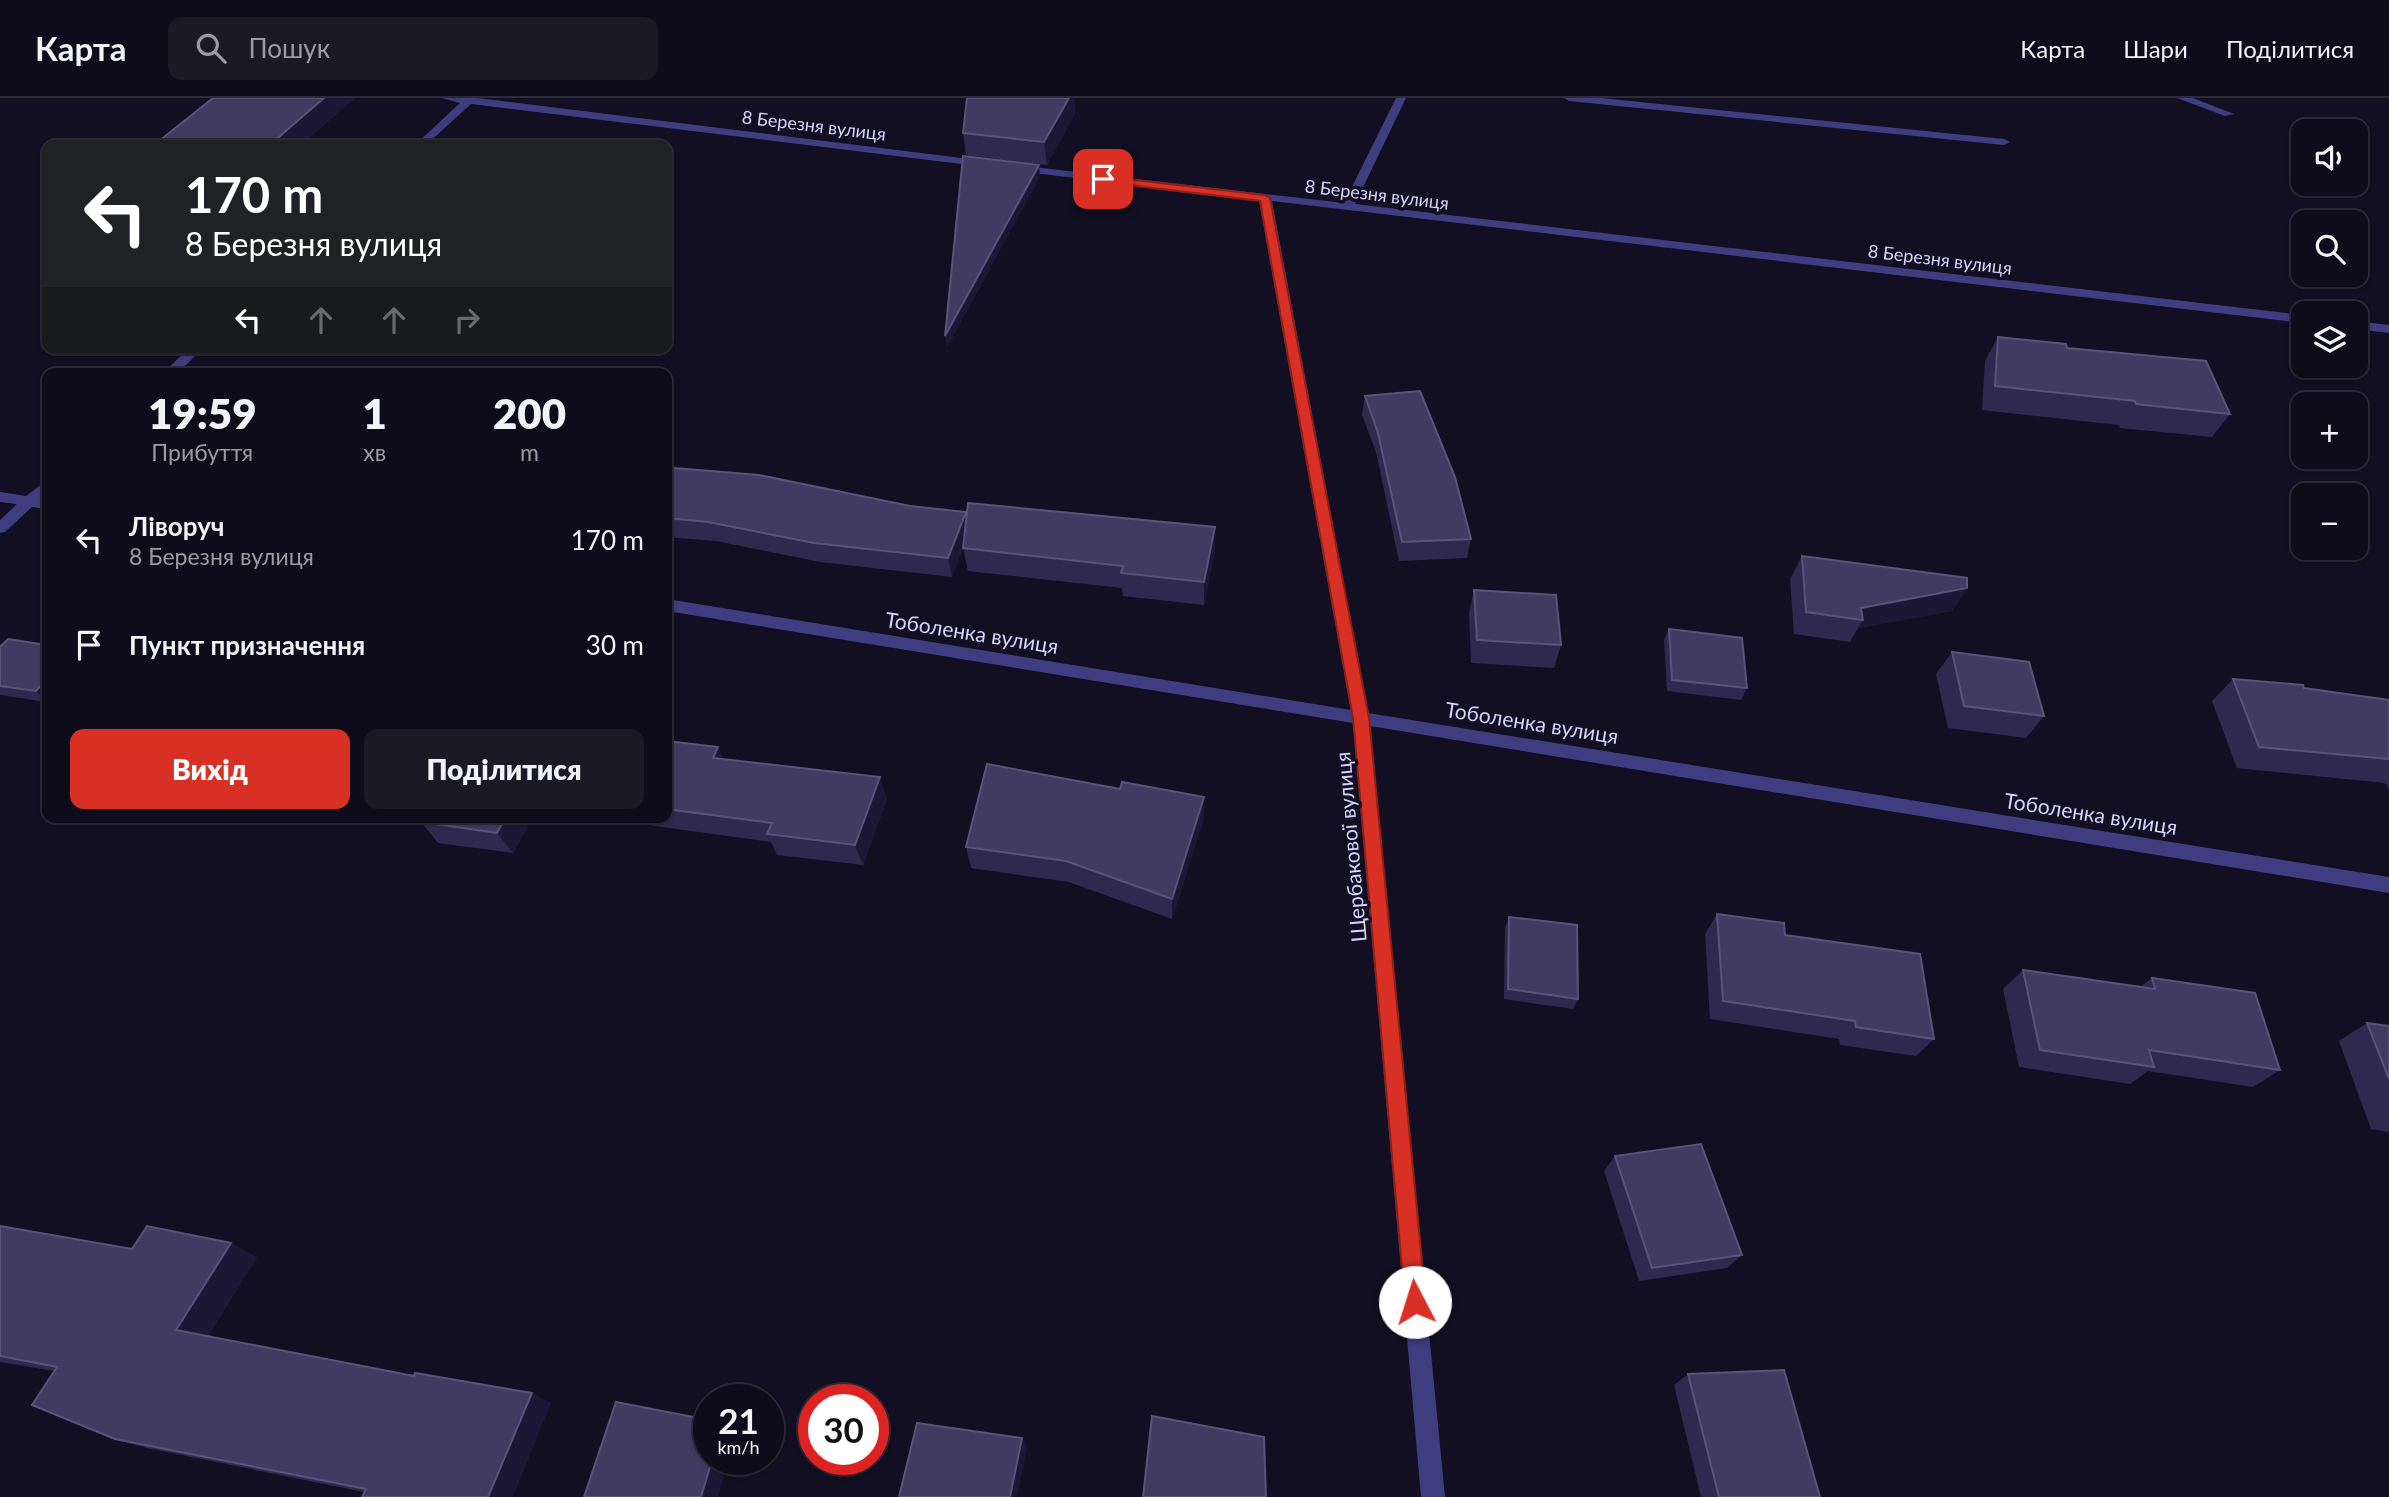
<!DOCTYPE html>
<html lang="uk">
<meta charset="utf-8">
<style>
body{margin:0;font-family:Lato,sans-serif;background:#1c1927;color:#f1f3f6;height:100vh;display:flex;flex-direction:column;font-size:26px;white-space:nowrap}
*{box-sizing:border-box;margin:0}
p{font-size:23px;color:#9b9ba2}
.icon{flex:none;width:38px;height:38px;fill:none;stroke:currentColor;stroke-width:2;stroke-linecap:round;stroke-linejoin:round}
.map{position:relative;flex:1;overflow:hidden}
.sheet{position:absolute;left:42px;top:270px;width:630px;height:455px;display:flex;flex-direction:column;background:#0e0b1a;border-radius:14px;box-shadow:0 2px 5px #0004,0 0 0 2px #2e2b39}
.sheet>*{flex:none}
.hud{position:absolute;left:42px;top:42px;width:630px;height:214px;border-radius:14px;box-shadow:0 2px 5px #0004,0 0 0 2px #2e2b39;background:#202124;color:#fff;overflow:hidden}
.fabs{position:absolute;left:2291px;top:21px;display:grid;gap:14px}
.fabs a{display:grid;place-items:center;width:77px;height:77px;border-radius:14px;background:#0e0b1a;box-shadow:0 2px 5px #0004,0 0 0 2px #2e2b39;font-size:35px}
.speed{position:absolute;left:693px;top:1286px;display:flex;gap:14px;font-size:35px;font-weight:700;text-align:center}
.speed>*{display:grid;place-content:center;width:91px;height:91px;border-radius:50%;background:#0e0b1a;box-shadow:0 2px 5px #0004,0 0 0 2px #2e2b39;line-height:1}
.speed small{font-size:18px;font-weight:400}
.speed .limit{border:10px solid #d22;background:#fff;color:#111}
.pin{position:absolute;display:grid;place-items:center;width:60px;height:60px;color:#fff;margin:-30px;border-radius:14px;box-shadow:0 4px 10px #0006}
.me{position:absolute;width:77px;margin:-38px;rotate:355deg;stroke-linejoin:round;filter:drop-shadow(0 0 5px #0008)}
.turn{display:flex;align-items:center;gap:24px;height:147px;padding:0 28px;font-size:32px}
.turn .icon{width:91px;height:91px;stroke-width:2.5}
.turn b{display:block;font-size:49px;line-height:60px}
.lanes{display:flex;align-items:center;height:66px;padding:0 28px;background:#0003;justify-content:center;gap:35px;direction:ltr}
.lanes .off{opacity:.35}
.eta{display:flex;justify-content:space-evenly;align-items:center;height:119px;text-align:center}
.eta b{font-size:42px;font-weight:800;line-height:49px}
.cta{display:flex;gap:14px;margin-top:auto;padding:14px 28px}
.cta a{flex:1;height:80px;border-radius:14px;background:#d93025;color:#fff;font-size:28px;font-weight:800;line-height:80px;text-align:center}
.cta a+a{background:#1c1927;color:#f1f3f6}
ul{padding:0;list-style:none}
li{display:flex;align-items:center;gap:21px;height:105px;padding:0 28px}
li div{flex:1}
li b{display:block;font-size:26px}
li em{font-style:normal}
header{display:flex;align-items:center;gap:42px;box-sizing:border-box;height:98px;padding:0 35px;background:#0e0b1a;border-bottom:2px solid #2e2b39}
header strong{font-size:33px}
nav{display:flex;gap:38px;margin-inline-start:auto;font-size:24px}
.search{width:490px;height:63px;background:#1c1927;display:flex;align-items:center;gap:18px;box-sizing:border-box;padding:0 24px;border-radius:14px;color:#9b9ba2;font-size:26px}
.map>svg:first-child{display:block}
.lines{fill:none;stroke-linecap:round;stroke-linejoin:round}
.service{fill:#3d3d7f;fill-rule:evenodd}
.minor{fill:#3d3d7f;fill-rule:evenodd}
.wall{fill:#30294f}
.shaded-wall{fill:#1c1735}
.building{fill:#413b62;stroke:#59537a;stroke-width:2}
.route{fill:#d93025;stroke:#8d1f18;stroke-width:2}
.labels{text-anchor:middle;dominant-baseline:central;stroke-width:7;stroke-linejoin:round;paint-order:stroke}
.far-street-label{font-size:18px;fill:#d6d3fc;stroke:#120f22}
.street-label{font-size:21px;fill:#d6d3fc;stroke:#120f22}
</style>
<header>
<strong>Карта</strong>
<div class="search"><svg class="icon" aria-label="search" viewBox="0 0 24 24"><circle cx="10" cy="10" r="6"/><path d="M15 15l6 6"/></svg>Пошук</div>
<nav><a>Карта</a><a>Шари</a><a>Поділитися</a></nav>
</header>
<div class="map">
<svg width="2389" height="1399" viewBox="0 0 2389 1399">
<rect width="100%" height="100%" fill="#120f22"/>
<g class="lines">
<path class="service" d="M2177,0H2193L2234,16L2225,18Z"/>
<path class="minor" d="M442,0H477L986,63L992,66L986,69L471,6L426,47H415L460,5Z
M1396,0H1406L1355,106L2303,217V225L1272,103L1368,615L2389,779V795L1370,628L1445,1399H1421L1353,625L667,513V501L1351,612L1259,102L1017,73L1011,70L1017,67L1344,105Z
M1564,0H1601L2004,41L2010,44L2004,47L1569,3Z
M2356,223L2389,227V235L2356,231Z
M189,250H203L178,275H163Z
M47,382V395L42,400L47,401V411L32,409L5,434L0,435V422L17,406L0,404V394L26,398Z"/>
</g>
<path class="wall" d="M355,0L301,47H154Z
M967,0H1074L1075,15L1047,67L966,57L963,35Z
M1998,239L2067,250L2230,316L2212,339L2120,330L2119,327L1982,312L1985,263Z
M1365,298L1471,441L1467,460L1399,463L1376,354L1362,317Z
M667,383L967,420L1215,452L1204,507L1123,498L1122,490L968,473L963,449L952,479L820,464L716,443L667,439Z
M1802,458L1967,490L1952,513L1858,530L1850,544L1794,536L1790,481Z
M1474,492L1561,547L1554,570L1471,565L1469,515Z
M1669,531L1747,590L1741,602L1667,593L1664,542Z
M47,547V604L0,597V549Z
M1952,554L2044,618L2026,640L1948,630L1936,576Z
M2233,581L2389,602V692L2385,685L2237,670L2212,603Z
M667,643L724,661L887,701L863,767L777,757L771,744L626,724L623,719H667Z
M1120,691L1204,699V720L1172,821L1069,784L971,770L966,749Z
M533,719L513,755L438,745L421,724Z
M1717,816L1785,837L1934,941L1916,958L1840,947L1839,941L1710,921L1705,836Z
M1509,819L1578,901L1573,911L1504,901L1505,830Z
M2023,872L2140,889L2152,880L2280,972L2253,989L2148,973L2130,986L2019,969L2003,891Z
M2367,925L2389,928V1034L2371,1031L2339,943Z
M1615,1058L1742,1157L1727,1170L1639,1183L1604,1073Z
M0,1128L132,1151L257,1159L208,1238L414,1278L532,1295L551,1305L364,1394L147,1350L115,1341L54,1273L0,1264Z
M1688,1276L1820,1399H1701L1674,1287Z"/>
<path class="shaded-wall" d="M324,0H355L301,47H273L272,45Z
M1069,0H1074L1075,15L1047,67L1044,44Z
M1039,67L1040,79L947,250L945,238Z
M966,414L969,434L952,479L948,460Z
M1215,429V452L1204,507V484Z
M1967,490L1952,513L1858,530L1863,522L1861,510Z
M47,581V604L36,593Z
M718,649L729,671L713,660Z
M880,679L887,701L863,767L855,747Z
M1204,699V720L1172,821V801Z
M506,719H533L513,755L497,735Z
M231,1145L257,1159L205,1244L176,1232Z
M532,1295L551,1305L513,1399H488Z
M1022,1340L1027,1350L1017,1399H1010Z
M712,1362H728L718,1399H701Z"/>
<path class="building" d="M213,0H324L272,45L261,44L257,47H154Z
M967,0H1069L1044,44L963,35Z
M963,58L1039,67L945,238Z
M1998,239L2066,246L2067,250L2206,263L2230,316L2136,306L2135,303L1995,288Z
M1420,293L1455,379L1471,441L1402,444L1378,335L1365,298Z
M674,370L759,377L910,408L966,414L948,460L814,445L708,424L667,420V383Z
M968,405L1215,429L1204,484L1121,475L1123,468L963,450Z
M1802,458L1967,480V490L1861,510L1863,522L1806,514Z
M1474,492L1556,497L1561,547L1477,542Z
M1669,531L1742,540L1747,590L1672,582Z
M8,541L47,547V581L36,593L0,588V549Z
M1952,554L2029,564L2044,618L1964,608Z
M2233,581L2303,587L2304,590L2389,602V661L2259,649Z
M667,643L718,649L713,660L880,679L855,747L767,736L772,725L667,711Z
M987,666L1120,691L1122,684L1204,699L1172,801L1066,763L966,749Z
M424,719H506L497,735L421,724Z
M1717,816L1784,825L1785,837L1920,856L1934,941L1856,929L1855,923L1723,903Z
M1509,819L1577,827L1578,901L1508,891Z
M2023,872L2155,891L2152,880L2255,895L2280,972L2149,952L2154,969L2040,952Z
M2367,925L2389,928V981Z
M1701,1046L1742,1157L1652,1170L1615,1058Z
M0,1128L132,1151L147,1128L231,1145L176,1232L414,1278L415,1275L532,1295L488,1399H362L366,1391L115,1341L32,1307L57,1269L0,1258Z
M1784,1272L1820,1399H1719L1688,1276Z
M616,1304L709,1322V1362H712L701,1399H584Z
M1152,1318L1264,1339L1266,1399H1143Z
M917,1325L1022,1340L1010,1399H899Z"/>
<path class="route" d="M1100,78L1265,97L1270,100L1369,620L1426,1204L1423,1211L1415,1214L1408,1211L1405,1204L1353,620L1260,103L1103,84L1100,83Z"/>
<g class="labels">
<g class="far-street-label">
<text transform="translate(814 27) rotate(7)">8 Березня вулиця</text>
<text transform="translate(1377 96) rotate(7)">8 Березня вулиця</text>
<text transform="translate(1940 161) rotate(7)">8 Березня вулиця</text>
</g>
<g class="street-label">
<text transform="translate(972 534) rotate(9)">Тоболенка вулиця</text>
<text transform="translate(1532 624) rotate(9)">Тоболенка вулиця</text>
<text transform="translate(2091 715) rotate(9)">Тоболенка вулиця</text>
<text transform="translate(1350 749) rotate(-95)">Щербакової вулиця</text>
</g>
</g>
</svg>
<div class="fabs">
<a><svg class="icon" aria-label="sound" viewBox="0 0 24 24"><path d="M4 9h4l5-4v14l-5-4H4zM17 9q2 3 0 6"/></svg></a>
<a><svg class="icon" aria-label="search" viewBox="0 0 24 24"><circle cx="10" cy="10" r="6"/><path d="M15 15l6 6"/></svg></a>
<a><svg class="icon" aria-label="layers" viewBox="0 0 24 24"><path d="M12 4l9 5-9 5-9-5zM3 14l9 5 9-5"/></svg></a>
<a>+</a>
<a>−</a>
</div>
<div class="speed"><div>21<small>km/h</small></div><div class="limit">30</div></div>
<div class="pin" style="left:1103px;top:81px;background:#d93025"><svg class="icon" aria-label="arrive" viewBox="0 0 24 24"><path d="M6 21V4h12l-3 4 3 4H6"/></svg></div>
<svg class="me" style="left:1415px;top:1204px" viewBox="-20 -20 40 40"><circle r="19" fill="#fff"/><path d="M0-13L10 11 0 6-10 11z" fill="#d93025"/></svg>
<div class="hud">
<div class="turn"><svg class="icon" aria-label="left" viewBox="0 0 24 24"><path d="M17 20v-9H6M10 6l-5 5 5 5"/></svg><div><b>170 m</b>8 Березня вулиця</div></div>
<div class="lanes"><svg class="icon" aria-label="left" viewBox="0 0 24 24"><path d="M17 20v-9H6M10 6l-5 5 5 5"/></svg><svg class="icon off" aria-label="ahead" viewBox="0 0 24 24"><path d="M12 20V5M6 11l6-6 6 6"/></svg><svg class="icon off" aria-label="ahead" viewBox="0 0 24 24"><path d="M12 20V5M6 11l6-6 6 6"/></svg><svg class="icon off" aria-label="right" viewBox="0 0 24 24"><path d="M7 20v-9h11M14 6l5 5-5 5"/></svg></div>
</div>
<section class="sheet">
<div class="eta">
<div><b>19:59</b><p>Прибуття</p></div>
<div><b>1</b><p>хв</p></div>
<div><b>200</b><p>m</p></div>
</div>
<ul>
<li><svg class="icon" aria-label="left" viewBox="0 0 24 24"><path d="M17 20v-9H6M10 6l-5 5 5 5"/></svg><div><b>Ліворуч</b><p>8 Березня вулиця</p></div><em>170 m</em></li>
<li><svg class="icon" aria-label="arrive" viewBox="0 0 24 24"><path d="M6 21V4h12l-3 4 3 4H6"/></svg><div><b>Пункт призначення</b></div><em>30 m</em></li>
</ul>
<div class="cta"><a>Вихід</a><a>Поділитися</a></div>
</section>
</div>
